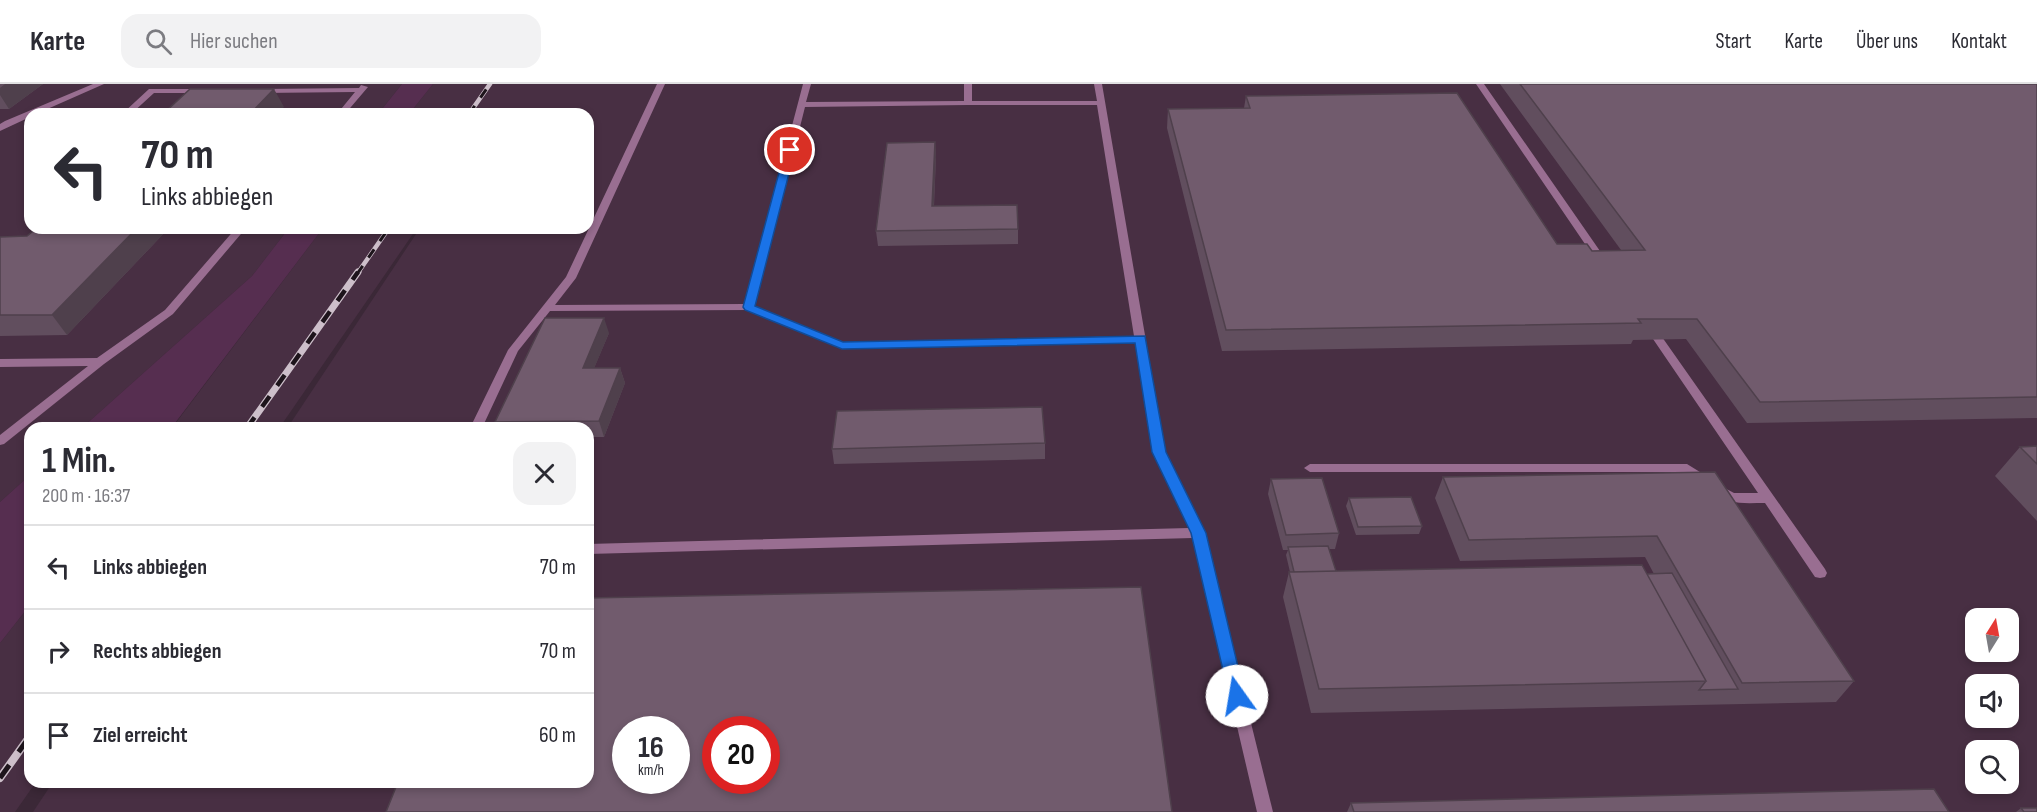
<!DOCTYPE html>
<html lang="de">
<meta charset="utf-8">
<style>
body{margin:0;font-family:"Sofia Sans Condensed",sans-serif;background:#f2f2f3;color:#2b2b33;height:100vh;display:flex;flex-direction:column;font-size:22px;white-space:nowrap}
*{box-sizing:border-box;margin:0}
p{font-size:20px;color:#7c7c81}
.icon{flex:none;width:33px;height:33px;fill:none;stroke:currentColor;stroke-width:2;stroke-linecap:round;stroke-linejoin:round}
.map{position:relative;flex:1;overflow:hidden}
.panel{position:absolute;left:24px;top:338px;width:570px;height:366px;display:flex;flex-direction:column;background:#fff;border-radius:18px;box-shadow:0 3px 9px #0003}
.panel>*{flex:none}
.guide{position:absolute;left:24px;top:24px;width:570px;height:126px;border-radius:18px;box-shadow:0 3px 9px #0003;background:#fff;color:#2b2b33;overflow:hidden}
.needle{width:39px;rotate:11deg}
.fabs{position:absolute;left:1965px;top:524px;display:grid;gap:12px}
.fabs a{display:grid;place-items:center;width:54px;height:54px;border-radius:12px;background:#fff;box-shadow:0 3px 9px #0003;font-size:30px}
.speed{position:absolute;left:612px;top:632px;display:flex;gap:12px;font-size:30px;font-weight:700;text-align:center}
.speed>*{display:grid;place-content:center;width:78px;height:78px;border-radius:50%;background:#fff;box-shadow:0 3px 9px #0003;line-height:1}
.speed small{font-size:15px;font-weight:400}
.speed .limit{border:9px solid #d22;background:#fff;color:#111}
.pin{position:absolute;display:grid;place-items:center;width:51px;height:51px;color:#fff;margin:-26px;border:3px solid #fff;border-radius:50%;box-shadow:0 2px 6px #0007}
.me{position:absolute;width:66px;margin:-33px;rotate:347deg;stroke-linejoin:round;filter:drop-shadow(0 0 4px #0008)}
.turn{display:flex;align-items:center;gap:21px;height:126px;padding:0 18px;font-size:27px}
.turn .icon{width:78px;height:78px;stroke-width:2.5}
.turn b{display:block;font-size:42px;line-height:51px}
.round{display:grid;place-items:center;flex:none;width:63px;height:63px;border-radius:18px;background:#f2f2f3}
.summary{display:flex;align-items:center;justify-content:space-between;height:102px;padding:0 18px}
h1{font-size:36px;font-weight:700;line-height:45px}
ul{padding:0;list-style:none}
li{display:flex;align-items:center;gap:18px;height:84px;padding:0 18px;border-top:2px solid #e1e1e2}
li div{flex:1}
li b{display:block;font-size:22px}
li em{font-style:normal}
header{display:flex;align-items:center;gap:36px;box-sizing:border-box;height:84px;padding:0 30px;background:#fff;border-bottom:2px solid #e1e1e2}
header strong{font-size:28px}
nav{display:flex;gap:33px;margin-inline-start:auto;font-size:21px}
.search{width:420px;height:54px;background:#f2f2f3;display:flex;align-items:center;gap:15px;box-sizing:border-box;padding:0 21px;border-radius:18px;color:#7c7c81;font-size:22px}
.map>svg:first-child{display:block}
.built{fill:#482f43;fill-rule:evenodd}
.green{fill:#562e50}
.lines{fill:none;stroke-linecap:round;stroke-linejoin:round}
.service{fill:#996e91;fill-rule:evenodd}
.rail-far2-casing{stroke:#cdbfca;stroke-width:4.5}
.rail-far1-casing{stroke:#cdbfca;stroke-width:7}
.rail-casing{stroke:#cdbfca;stroke-width:8}
.rail-far2{stroke:#1d141b;stroke-width:3;stroke-dasharray:10;stroke-linecap:butt}
.rail-far1{stroke:#1d141b;stroke-width:4.5;stroke-dasharray:13;stroke-linecap:butt}
.rail{stroke:#1d141b;stroke-width:5;stroke-dasharray:16;stroke-linecap:butt}
.wall{fill:#614e5e}
.shaded-wall{fill:#4f404c}
.building{fill:#715b6d;stroke:#4f404c;stroke-width:1.5;fill-rule:evenodd}
.route{fill:#1a73e8;stroke:#114b97;stroke-width:1.5}
</style>
<header>
<strong>Karte</strong>
<div class="search"><svg class="icon" aria-label="search" viewBox="0 0 24 24"><circle cx="10" cy="10" r="6"/><path d="M15 15l6 6"/></svg>Hier suchen</div>
<nav><a>Start</a><a>Karte</a><a>Über uns</a><a>Kontakt</a></nav>
</header>
<div class="map">
<svg width="2037" height="728" viewBox="0 0 2037 728">
<rect width="100%" height="100%" fill="#3b2837"/>
<path class="built" d="M0,0H402L378,30H30V144H289L252,192L83,343L30,344V391L0,418Z
M433,0H2037V728H33L53,698H588V344L288,343L420,144H588V30H409ZM1976,534H2008V567H1976ZM1976,600H2008V633H1976ZM626,645H676V696H626ZM716,645H766V696H716ZM1976,666H2008V699H1976Z
M323,144H417L280,343L172,344Z
M30,521V698H36L15,728H0V559Z"/>
<path class="green" d="M402,0H433L409,30H378Z
M289,144H323L172,343H83L252,192Z
M30,391V521L0,559V418Z"/>
<g class="lines">
<path class="service" d="M93,0H104L36,30H30V33L0,47V40L5,37Z
M657,0H665L576,194L555,221L745,220L803,0H811L806,18L964,17V0H972V17H1097L1094,0H1102L1165,368L1204,449L1273,728H1257L1193,454L588,470V460L1189,444L1153,368L1135,258L842,265L748,226L550,227L518,267L482,344H470L508,266L566,193ZM968,21H1097L1134,252L843,259L755,222L805,23Z
M1476,0H1484L1609,180L1608,182H1600Z
M361,1L368,3L345,30H337L355,8L261,9L257,7L261,5L359,4Z
M149,5H202L206,7L202,9H154L131,30H122Z
M30,112V119L26,118V114Z
M236,144H246L173,230L104,280L4,360L0,361V351L88,282L0,283V275L97,274L165,226Z
M1658,252L1662,253L1825,485L1827,489L1825,493L1820,494L1815,493L1765,419C1745,419 1726,422 1713,405L1715,402L1719,401L1734,409H1758L1653,255Z
M1310,380H1687L1708,393L1710,396L1708,399H1700L1684,388H1310L1304,384Z"/>
<defs>
<path id="rail-far2" d="M469,30L490,0
M357,190L389,144"/>
<path id="rail-far1" d="M247,344L358,188"/>
<path id="rail" d="M0,694L30,652"/>
</defs>
<use href="#rail-far2" class="rail-far2-casing"/>
<use href="#rail-far1" class="rail-far1-casing"/>
<use href="#rail" class="rail-casing"/>
<use href="#rail-far2" class="rail-far2"/>
<use href="#rail-far1" class="rail-far1"/>
<use href="#rail" class="rail"/>
</g>
<path class="wall" d="M0,0H43L9,25H0Z
M1500,0H2037V334L1747,339L1686,255L1633,256L1631,260L1222,267L1167,44L1168,25L1244,24L1246,12L1557,160L1592,167L1621,166Z
M935,58L936,73L934,122L1018,145V160L878,162L876,147Z
M37,144H169L67,251L0,252V153L27,152Z
M609,249L594,284H620L625,299L604,353H588V344H497L495,338Z
M1045,359V375L834,380L832,365Z
M2037,362V437L1995,392L2020,363Z
M1715,388L1854,597L1836,618L1311,629L1283,513L1289,488H1290L1286,471L1288,466H1283L1268,410L1271,395L1339,449L1335,465H1329L1336,487L1647,490H1654L1645,473L1460,477L1435,414L1443,393Z
M1349,414L1422,442L1419,450L1356,451L1346,422Z
M1351,719L1949,728H1347Z
M2021,724L2037,728H2016Z"/>
<path class="shaded-wall" d="M5,0H43L9,25L0,11V4Z
M274,5L284,23L277,30H250Z
M935,58L936,73L933,137L932,122Z
M137,144H169L67,251L52,231Z
M604,234L609,249L588,299L583,284Z
M620,284L625,299L604,353L599,337Z"/>
<path class="building" d="M1520,0H2037V313L1760,318L1697,235H1638L1641,239L1226,246L1168,25L1250,24L1246,12L1457,9L1557,160H1587L1592,167L1645,166Z
M190,5H274L250,30H163Z
M935,58L932,122L1017,121L1018,145L876,147L887,59Z
M37,144H137L52,231H0V153L27,152Z
M545,234H604L583,284H620L599,337L495,338Z
M1042,323L1045,359L832,365L837,327Z
M2037,362V380L2020,363Z
M1715,388L1854,597L1742,599L1657,452L1469,456L1443,393Z
M1322,394L1339,449L1286,451L1271,395Z
M1411,413L1422,442L1358,443L1349,414Z
M1328,462L1336,487L1294,488L1288,463Z
M1642,481L1706,597L1319,605L1289,488Z
M1672,489L1738,605L1699,606L1706,597L1647,490Z
M1141,503L1172,728H386L398,698H588V514ZM626,645H676V696H626ZM716,645H766V696H716Z
M1934,705L1949,728H1354L1351,719Z
M2021,724H2037V728H2024Z"/>
<path class="route" d="M790,63L795,66L755,222L843,258L1145,252L1166,368L1206,449L1245,612L1243,617L1237,619L1231,617L1229,612L1191,449L1152,368L1135,259L842,265L745,226L743,223L785,66Z"/>
</svg>
<div class="fabs">
<a><svg class="needle" viewBox="-14 -14 28 28"><path d="M0-13l5 13h-10z" fill="#e53935"/><path d="M0 13l5-13h-10z" fill="#7c7c81"/></svg></a>
<a><svg class="icon" aria-label="sound" viewBox="0 0 24 24"><path d="M4 9h4l5-4v14l-5-4H4zM17 9q2 3 0 6"/></svg></a>
<a><svg class="icon" aria-label="search" viewBox="0 0 24 24"><circle cx="10" cy="10" r="6"/><path d="M15 15l6 6"/></svg></a>
</div>
<div class="speed"><div>16<small>km/h</small></div><div class="limit">20</div></div>
<div class="pin" style="left:790px;top:66px;background:#d93025"><svg class="icon" aria-label="arrive" viewBox="0 0 24 24"><path d="M6 21V4h12l-3 4 3 4H6"/></svg></div>
<svg class="me" style="left:1237px;top:612px" viewBox="-20 -20 40 40"><circle r="19" fill="#fff"/><path d="M0-13L10 11 0 6-10 11z" fill="#1a73e8"/></svg>
<div class="guide">
<div class="turn"><svg class="icon" aria-label="left" viewBox="0 0 24 24"><path d="M17 20v-9H6M10 6l-5 5 5 5"/></svg><div><b>70 m</b>Links abbiegen</div></div>
</div>
<section class="panel">
<div class="summary"><div><h1>1 Min.</h1><p>200 m · 16:37</p></div><a class="round"><svg class="icon" aria-label="close" viewBox="0 0 24 24"><path d="M6 6l12 12M18 6L6 18"/></svg></a></div>
<ul>
<li><svg class="icon" aria-label="left" viewBox="0 0 24 24"><path d="M17 20v-9H6M10 6l-5 5 5 5"/></svg><div><b>Links abbiegen</b></div><em>70 m</em></li>
<li><svg class="icon" aria-label="right" viewBox="0 0 24 24"><path d="M7 20v-9h11M14 6l5 5-5 5"/></svg><div><b>Rechts abbiegen</b></div><em>70 m</em></li>
<li><svg class="icon" aria-label="arrive" viewBox="0 0 24 24"><path d="M6 21V4h12l-3 4 3 4H6"/></svg><div><b>Ziel erreicht</b></div><em>60 m</em></li>
</ul>
</section>
</div>
